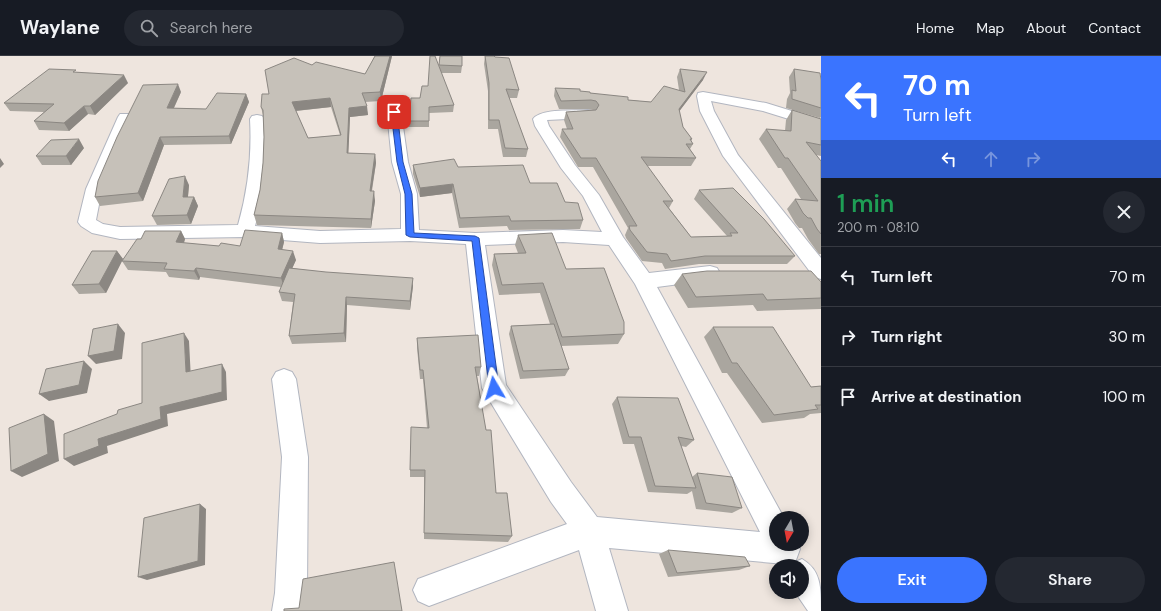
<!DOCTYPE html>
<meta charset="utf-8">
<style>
body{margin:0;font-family:"DM Sans",sans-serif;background:#242831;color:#f1f3f6;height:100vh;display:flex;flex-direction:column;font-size:15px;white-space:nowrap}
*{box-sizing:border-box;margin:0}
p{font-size:13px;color:#9ea1a6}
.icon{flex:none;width:22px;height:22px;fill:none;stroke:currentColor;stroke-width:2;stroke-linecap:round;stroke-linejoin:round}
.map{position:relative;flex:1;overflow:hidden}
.panel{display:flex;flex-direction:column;background:#171b24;width:340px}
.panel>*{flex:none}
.banner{background:#3a74ff;color:#fff;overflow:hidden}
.needle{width:26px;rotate:190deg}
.controls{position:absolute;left:769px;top:455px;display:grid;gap:8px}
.controls a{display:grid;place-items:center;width:40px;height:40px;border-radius:50%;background:#171b24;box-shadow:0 2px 10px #0003;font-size:20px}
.pin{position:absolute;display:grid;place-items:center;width:34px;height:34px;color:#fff;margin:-17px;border-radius:8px;box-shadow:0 2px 6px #0006}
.me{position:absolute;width:44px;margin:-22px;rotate:353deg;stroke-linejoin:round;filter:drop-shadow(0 0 3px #0008)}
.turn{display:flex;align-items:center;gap:14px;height:84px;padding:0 16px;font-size:18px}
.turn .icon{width:52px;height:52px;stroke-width:2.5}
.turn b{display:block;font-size:28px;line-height:34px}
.lanes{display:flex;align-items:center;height:38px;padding:0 16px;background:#0003;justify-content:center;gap:20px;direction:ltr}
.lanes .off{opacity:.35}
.round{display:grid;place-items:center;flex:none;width:42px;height:42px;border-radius:21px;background:#242831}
.headline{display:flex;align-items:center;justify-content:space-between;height:68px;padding:0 16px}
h1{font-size:24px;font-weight:600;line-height:30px;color:#1e9e55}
.action{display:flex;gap:8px;margin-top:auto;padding:8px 16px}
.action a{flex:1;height:46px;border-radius:24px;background:#3a74ff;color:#fff;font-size:16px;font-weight:600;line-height:46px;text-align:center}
.action a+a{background:#242831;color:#f1f3f6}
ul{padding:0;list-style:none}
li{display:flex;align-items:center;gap:12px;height:60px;padding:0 16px;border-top:1px solid #363941}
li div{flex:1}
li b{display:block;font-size:15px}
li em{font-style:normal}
header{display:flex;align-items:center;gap:24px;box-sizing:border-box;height:56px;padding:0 20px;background:#171b24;border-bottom:1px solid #363941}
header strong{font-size:19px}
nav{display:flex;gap:22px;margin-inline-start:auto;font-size:14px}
.search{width:280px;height:36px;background:#242831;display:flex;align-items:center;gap:10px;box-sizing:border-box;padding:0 14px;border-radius:22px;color:#9ea1a6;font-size:15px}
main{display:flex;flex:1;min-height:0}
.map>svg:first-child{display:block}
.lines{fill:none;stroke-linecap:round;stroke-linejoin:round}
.minor-casing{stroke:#b2b6c0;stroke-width:2}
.minor{fill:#fff;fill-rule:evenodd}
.wall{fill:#aaa69f;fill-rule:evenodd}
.shaded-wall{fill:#8b8782}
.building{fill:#c6c1b9;stroke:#8b8782;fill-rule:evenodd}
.route{fill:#3a74ff;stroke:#264ba6}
</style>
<header>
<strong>Waylane</strong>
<div class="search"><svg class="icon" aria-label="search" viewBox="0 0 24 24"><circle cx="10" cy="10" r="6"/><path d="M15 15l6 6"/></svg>Search here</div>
<nav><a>Home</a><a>Map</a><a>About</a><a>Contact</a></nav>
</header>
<main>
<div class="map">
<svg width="821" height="555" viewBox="0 0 821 555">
<rect width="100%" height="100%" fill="#eee5de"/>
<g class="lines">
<defs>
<path id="minor" d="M703,36L766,47L821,64V73L763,55L711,45L714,55L738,99L821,202V223L814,221L723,100L700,55L697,40L698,37Z
M394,52L399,53L401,56L408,106L417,138L419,174L475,177L563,174L602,176L583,140L561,112L535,70L533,63C541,52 575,55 588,54L593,55L595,58L593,61L588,62L547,64L549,70L575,109L599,139L623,181L649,217L710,210L717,212L720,217L717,222L710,224L657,231L784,462H776V488H798L800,493L796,504L785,508L609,492L628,555H596L579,494L429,550L418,545L413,534L418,523L567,468L551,446L482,332L466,188L410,185L320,187L245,181L120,183L92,177L81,170L78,166L86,133L118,61L120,58H130L132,61L102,133L96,164L103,168L120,171L238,169C248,134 252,99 250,63L252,60L257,59L262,60L264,63C267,99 265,134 255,170L320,175L401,173V138L392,106L387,56L389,53ZM563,186L609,189L635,228L760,476L597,461L571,426L506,329L485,189Z
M284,313L292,316L296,323L308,401L307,537L304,555H272L275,537L282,401L272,323L276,316Z
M802,503C821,514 821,531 821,555H808L795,536H802V510H790L791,508Z"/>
</defs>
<use href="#minor" class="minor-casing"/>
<use href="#minor" class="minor"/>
</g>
<path class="wall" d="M375,0H392L381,45L365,46L368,59L350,61L348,97L375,98L376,107L372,135L375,145L371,172L257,169L254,159L260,134L263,107L264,81L263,59L261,51L269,38L312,9L365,18ZM331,51L340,79L308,82L296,55Z
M440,0L462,10L461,17H441L454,49L453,56L429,57V71H409V65L428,30L439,12Z
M485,0H494L519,34L517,42H509L528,93L526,101H503L498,73H488V35L484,8Z
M680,13L703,24L679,55L683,71L692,83L691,85L693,88L690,93L696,102L691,110H647L673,145L669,152L691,181L727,180L694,143L699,134L795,200L787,208H699L665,213L662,207L642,205L626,182L625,179L628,172L593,111H578L560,81L562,73H567L564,64L566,56L594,54H593L588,53H559L554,40L555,32L580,35L628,44L651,46L679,34L677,21Z
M794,13L821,24V61L820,62L786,52L787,43L790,37L789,21Z
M77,16L128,27L95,59L88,58L69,75L39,74L34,65L44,56L10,55L4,47Z
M181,36L174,52L206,53L246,38L249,46L231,88L164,89L143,145L100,150L95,141Z
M792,54L821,63V100L816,99L821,105V198H819L808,183L802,172H799L795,167L787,153L795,143H801L781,112H778L759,83L766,73L785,75L786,64Z
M84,92L71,109H42L36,100Z
M413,109L458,111L530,127L565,146L583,164L580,173L509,174L507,170L459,172L452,137L420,141L413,118Z
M189,129L188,141H194L198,150L191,168L157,169L152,160Z
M181,175L185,183L184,187L219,190H240L282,177L284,186L282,194L296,204L292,212L413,230L410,254L347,249L346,286L292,288L289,280L293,246L282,245L279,236L281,231L200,221L199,224L169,221L166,216L128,214L122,205L106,237L79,238L72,229L117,195L123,203L141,183Z
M518,179L566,213L624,278L618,288L561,290L569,313L565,320L520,323L509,278L511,270L550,268L540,237L499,239L492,209L494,198L518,197L515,189Z
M682,218L821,226V253L757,255L753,249L688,252L674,229Z
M713,271L811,331L821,330V357L810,358L804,362L762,367L727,317H722L704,281Z
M417,282L481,311L479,320H477L496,437L512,480L508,486L424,483V421H410V414L427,372L423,323H420L417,292Z
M617,341L694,384L686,391L681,390L692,421L697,417L742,452L732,457L696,453L692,435L687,438L648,436L634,388H623L612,348Z
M668,494L750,510L739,514L668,521L659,498Z"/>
<path class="shaded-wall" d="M390,0H392L381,45L380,36Z
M707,16L703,24L675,61L679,53Z
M124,19L128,27L95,59L90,50Z
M178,28L181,36L170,60L167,52Z
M246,38L249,46L231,88L229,80Z
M330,42L331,51L294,55L292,46Z
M84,50L88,58L69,75L64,67Z
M367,50L368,59L350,61L348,106L347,97L349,52Z
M160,81L164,89L143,145L138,137Z
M79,83L84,92L71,109L66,100Z
M375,98L376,107L370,144V135Z
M0,102L4,108L0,112Z
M185,120L189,129L187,150L183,141Z
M453,128L452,137L420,141V132Z
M374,135L375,145L371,172V163Z
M194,141L198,150L191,168L187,159Z
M181,175L185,183L181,195L176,186Z
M282,177L284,186L280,202L278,193Z
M117,195L123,203L106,237L99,228Z
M293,195L296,204L284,231L281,222Z
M196,212L200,221L199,224L194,215Z
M413,222V230L410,254V245Z
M346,241L347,249L346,286L344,277Z
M118,268L125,277L122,303L96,308L88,300Z
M184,277L189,285L191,324L186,316Z
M84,305L92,313L87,337L49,345L39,338Z
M222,308L226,316L227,344L167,358L168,370L107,390L108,397L74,410L64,403L98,383L160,351Z
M44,358L54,365L59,405L22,421L11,415Z
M200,448L206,453L205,509L147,524L138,521Z"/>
<path class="building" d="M375,0H390L380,36L362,37L367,50L349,52L347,97L375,98L370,135H374L371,163L254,159L260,134L263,107L264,81L263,54L261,51L262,38H269L265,14L294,2L312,9L316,6L365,18ZM330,42L341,79L308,82L292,46Z
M430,0H435L454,49L429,51V65H409L411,42H420L422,30H428Z
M440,0H462V10L439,9Z
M485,0H494L495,1L509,2L519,34L506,33L528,93L505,92L499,64H489V27Z
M49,13L76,14L73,16L124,19L90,50H84L64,67L34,65L54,48L4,47Z
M680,13L707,16L679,53L683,71L692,83H690L693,88H686L696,102L641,101L673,145H663L691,181L732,180L730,177H738L699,134L733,132L764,163L795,200H705L671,205L667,198L647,196L630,174L629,170H637L596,102H581L562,73H573L566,56L596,54L599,49L596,45L591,44L561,45L555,32L580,33V35L590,36V37L628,41V44L651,46L664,30L685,36Z
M794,13L820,17L821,24V52L792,43V34L796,35Z
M178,28L167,52L206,53L217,37L246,38L229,80L160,81L138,137L95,141L98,125L117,81L143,29Z
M792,54L821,63V89L806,86L821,105V178L817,173L811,162H808L803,157L795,143L818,145L788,102H785L766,73L791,75Z
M79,83L66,100H36L51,84Z
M454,103L458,111L523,109L530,127H557L565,146L578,147L583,164L511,165L509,160L460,162L453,128L420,132L413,109Z
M185,120L183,141H194L187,159L152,160L169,123Z
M245,174L282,177L278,193L293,195L281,222L196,212L194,215L164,213L167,207L122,205L137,183H141L145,175H181L176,186L219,190L221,187L240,190Z
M552,177L566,213L604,212L624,266V278L562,281L543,227L502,229L494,198L526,197L518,179Z
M92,195H117L99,228L72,229Z
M289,212L326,216L413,222L410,245L346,241L344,277L289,280L295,238L279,236Z
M707,215H811L821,226V242L767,244L763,238L696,241L682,218Z
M118,268L114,295L88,300L93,273Z
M554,268L569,313L523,315L511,270Z
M713,271H773L811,331L821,330V349H815L818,353L774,359L737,307H732Z
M184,277L186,316L222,308V336L160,351L161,363L98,383L99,390L64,403V378L117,358L118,354L142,347V287Z
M478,279L481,311H475L486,374H491L496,437H507L512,480L424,477L425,414H410L411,371L429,372L423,314H420L417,282Z
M84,305L79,329L39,338L46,313Z
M617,341L678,342L694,384L678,381L696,432L655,430L641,381H629Z
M44,358L48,398L11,415L9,372Z
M697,417L732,421L742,452L706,447Z
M200,448L198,505L138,521L144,462Z
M668,494L745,501L750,510L677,517Z
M394,506L402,555H284V553L299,552L303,523Z"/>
<path class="route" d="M394,54L397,56L403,106L412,138L414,177L475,180L479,182L499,332L497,335L494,336L490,335L489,332L472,185L410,181L406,179L405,138L397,106L391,56Z"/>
</svg>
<div class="controls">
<a><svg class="needle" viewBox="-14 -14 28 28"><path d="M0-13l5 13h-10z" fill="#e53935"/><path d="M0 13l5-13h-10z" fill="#9ea1a6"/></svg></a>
<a><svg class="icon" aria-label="sound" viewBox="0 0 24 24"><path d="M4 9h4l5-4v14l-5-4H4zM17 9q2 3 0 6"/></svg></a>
</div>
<div class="pin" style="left:394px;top:56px;background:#d93025"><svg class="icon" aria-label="arrive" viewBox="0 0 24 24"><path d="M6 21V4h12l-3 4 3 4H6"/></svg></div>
<svg class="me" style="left:494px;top:332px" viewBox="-20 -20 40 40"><path d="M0-17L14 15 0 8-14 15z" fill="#3a74ff" stroke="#fff" stroke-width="4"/></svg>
</div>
<section class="panel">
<div class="banner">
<div class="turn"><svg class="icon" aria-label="left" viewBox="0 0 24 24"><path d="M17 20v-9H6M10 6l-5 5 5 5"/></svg><div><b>70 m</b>Turn left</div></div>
<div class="lanes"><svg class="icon" aria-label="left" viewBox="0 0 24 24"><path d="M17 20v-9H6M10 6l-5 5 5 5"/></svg><svg class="icon off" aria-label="ahead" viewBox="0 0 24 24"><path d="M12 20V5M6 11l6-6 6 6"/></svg><svg class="icon off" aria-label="right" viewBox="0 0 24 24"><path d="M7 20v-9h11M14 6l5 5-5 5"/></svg></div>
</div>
<div class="headline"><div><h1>1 min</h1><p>200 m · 08:10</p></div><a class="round"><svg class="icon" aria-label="close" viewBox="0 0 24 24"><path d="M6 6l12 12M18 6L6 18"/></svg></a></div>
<ul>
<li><svg class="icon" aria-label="left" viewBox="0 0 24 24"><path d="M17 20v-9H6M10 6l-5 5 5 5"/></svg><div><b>Turn left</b></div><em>70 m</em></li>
<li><svg class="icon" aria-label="right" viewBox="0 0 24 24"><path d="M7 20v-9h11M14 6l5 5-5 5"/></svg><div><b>Turn right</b></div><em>30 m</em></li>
<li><svg class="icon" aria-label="arrive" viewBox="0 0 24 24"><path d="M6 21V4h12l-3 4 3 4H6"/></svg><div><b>Arrive at destination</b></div><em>100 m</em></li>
</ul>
<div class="action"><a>Exit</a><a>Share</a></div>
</section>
</main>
